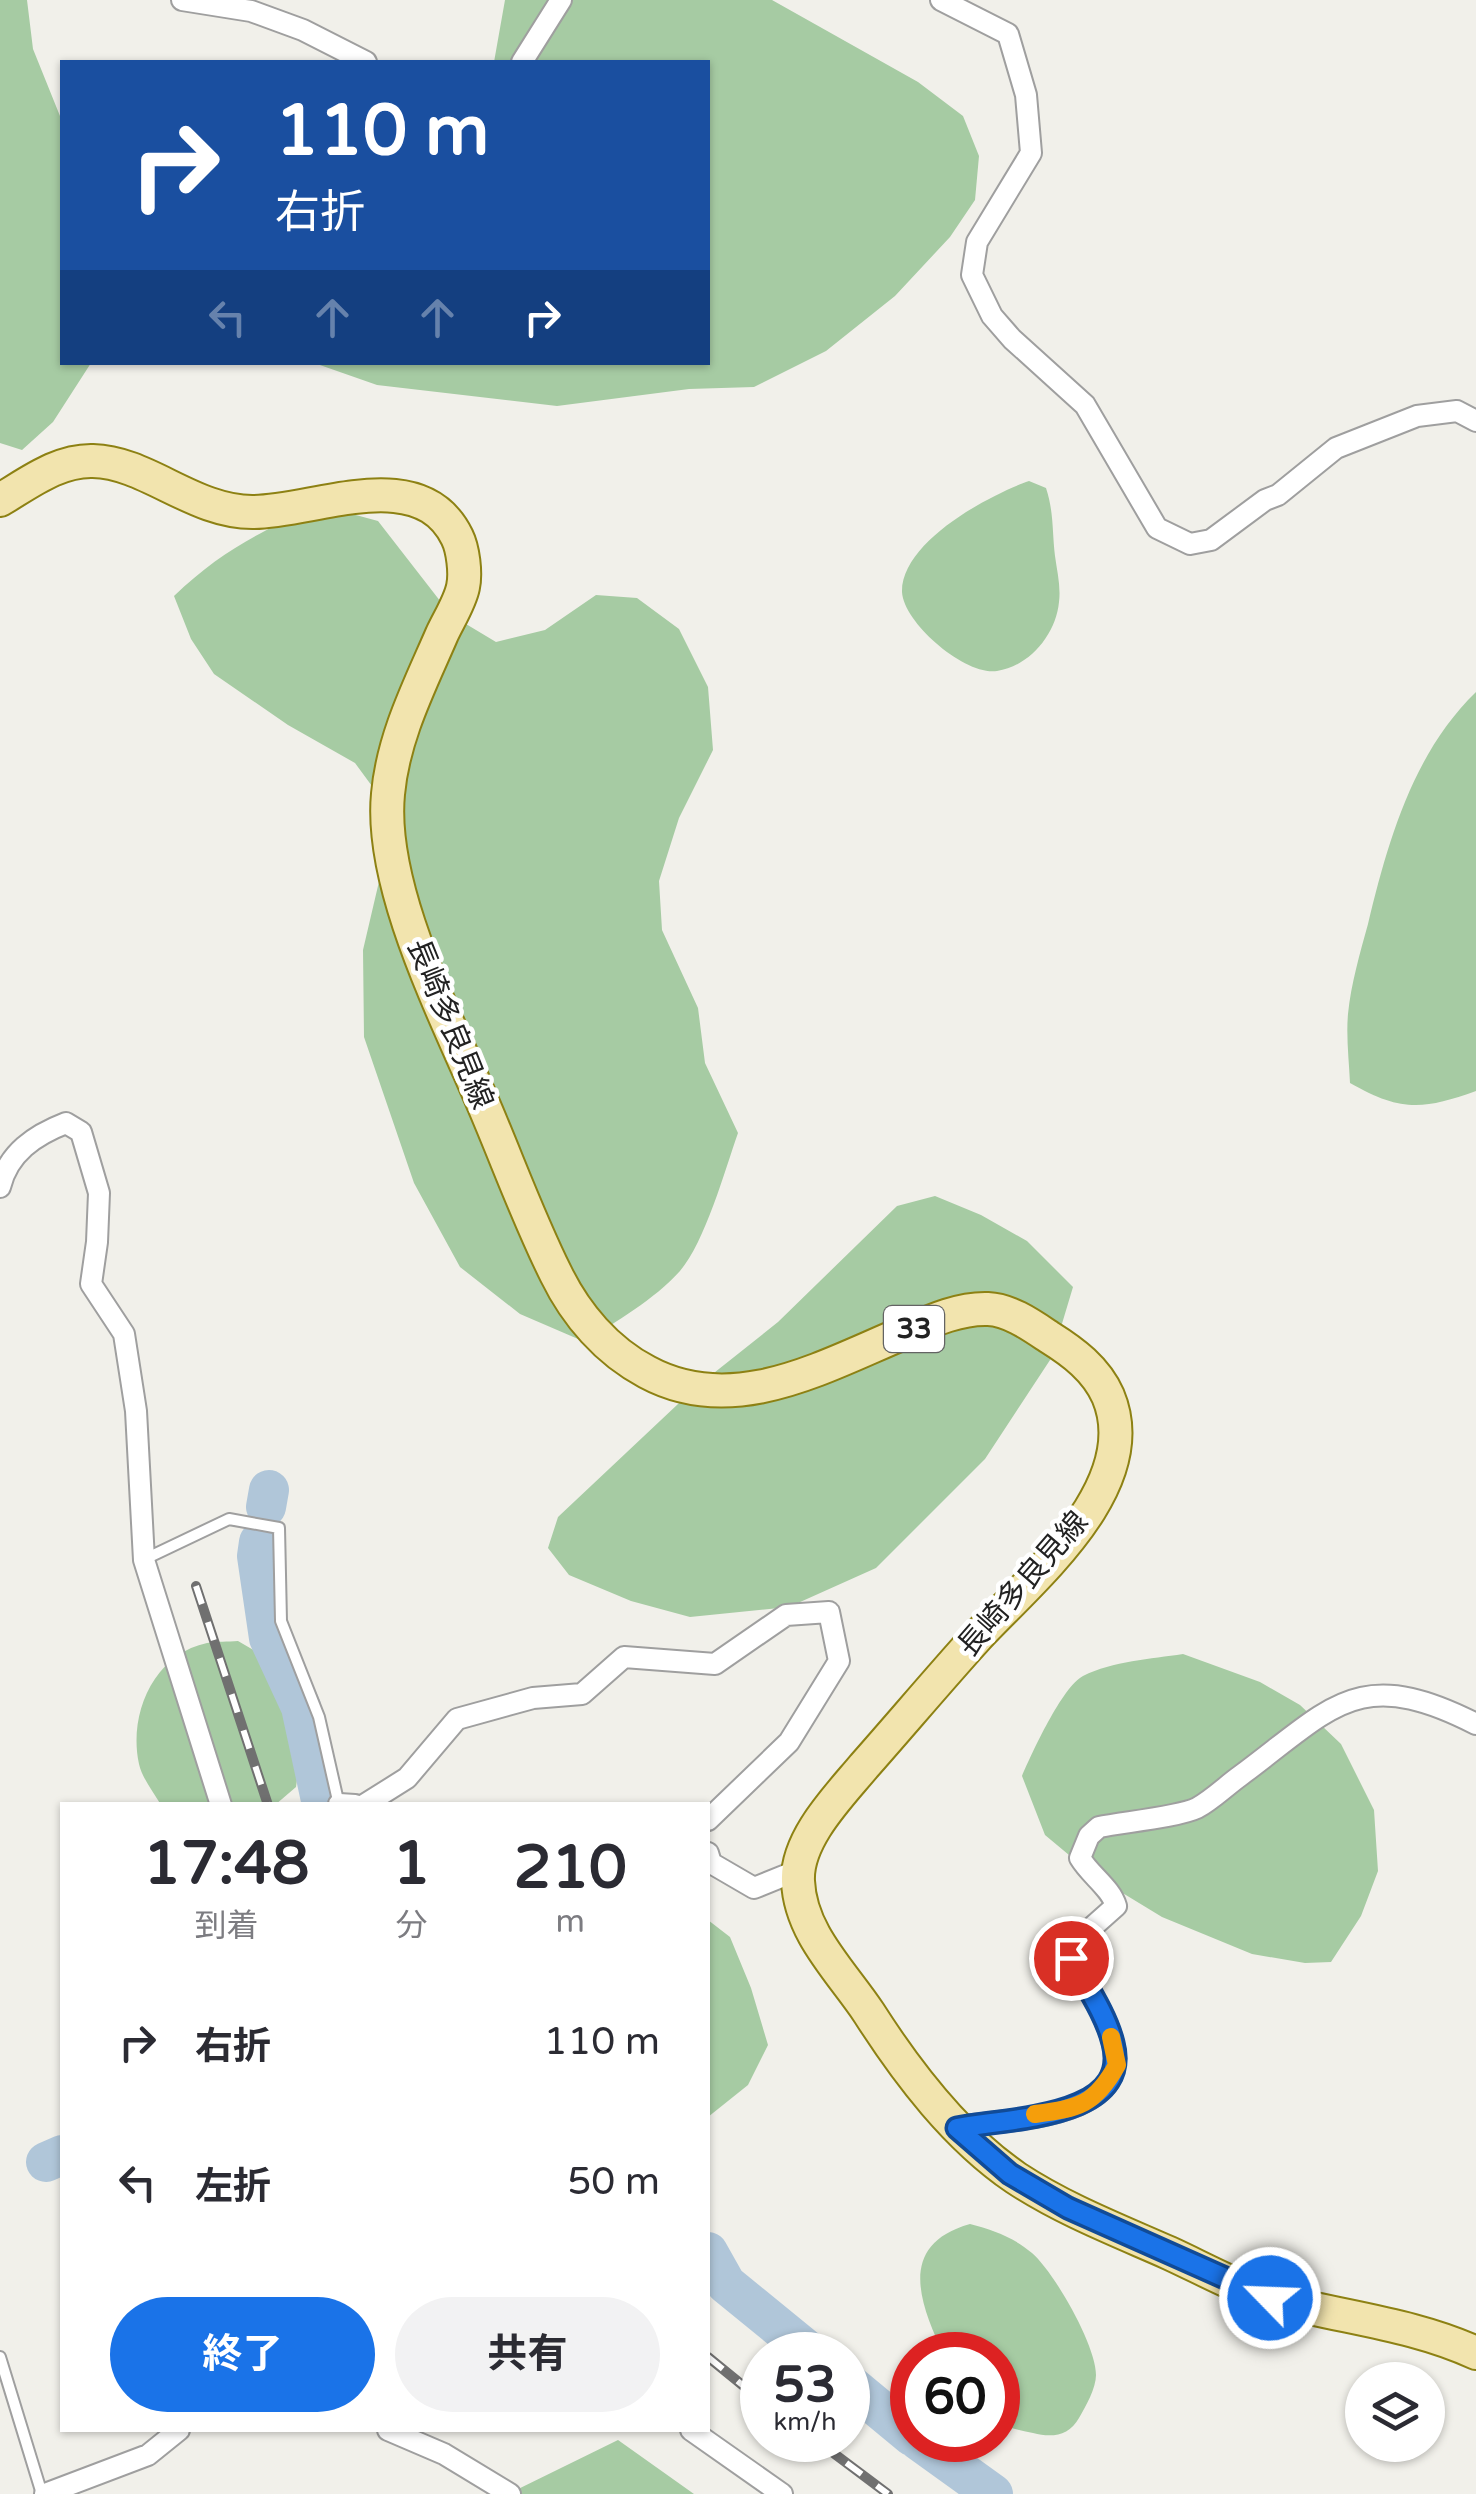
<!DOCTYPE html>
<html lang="ja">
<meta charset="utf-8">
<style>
body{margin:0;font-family:"Varela Round","Noto Sans JP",sans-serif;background:#f2f2f3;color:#2b2b33;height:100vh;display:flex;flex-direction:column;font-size:38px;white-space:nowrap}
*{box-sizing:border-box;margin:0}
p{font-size:32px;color:#7c7c81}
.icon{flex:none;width:55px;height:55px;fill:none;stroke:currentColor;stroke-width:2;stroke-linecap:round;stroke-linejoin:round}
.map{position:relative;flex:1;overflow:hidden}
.drawer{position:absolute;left:60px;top:1802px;width:650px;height:630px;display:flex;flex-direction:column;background:#fff;border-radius:0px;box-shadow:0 2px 8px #0004}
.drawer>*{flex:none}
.hud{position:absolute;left:60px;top:60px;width:650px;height:305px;border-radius:0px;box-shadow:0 2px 8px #0004;background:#1a4fa0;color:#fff;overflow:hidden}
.controls{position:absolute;left:1345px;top:2362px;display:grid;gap:20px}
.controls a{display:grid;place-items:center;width:100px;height:100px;border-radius:50%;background:#fff;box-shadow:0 2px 8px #0004;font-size:50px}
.speed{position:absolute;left:740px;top:2332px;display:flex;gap:20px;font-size:50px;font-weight:700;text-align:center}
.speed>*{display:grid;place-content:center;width:130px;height:130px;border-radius:50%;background:#fff;box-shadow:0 2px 8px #0004;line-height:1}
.speed small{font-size:25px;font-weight:400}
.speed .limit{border:15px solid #d22;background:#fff;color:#111}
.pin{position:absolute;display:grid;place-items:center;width:85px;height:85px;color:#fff;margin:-42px;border:5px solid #fff;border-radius:50%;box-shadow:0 2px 10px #0007}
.me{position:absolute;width:110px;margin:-55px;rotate:294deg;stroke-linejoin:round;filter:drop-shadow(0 0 8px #0008)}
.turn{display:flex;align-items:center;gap:35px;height:210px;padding:0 50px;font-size:45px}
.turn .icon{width:130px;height:130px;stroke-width:2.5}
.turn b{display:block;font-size:70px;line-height:85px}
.lanes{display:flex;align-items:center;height:95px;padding:0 50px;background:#0003;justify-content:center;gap:50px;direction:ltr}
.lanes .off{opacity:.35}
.eta{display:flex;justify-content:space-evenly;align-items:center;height:170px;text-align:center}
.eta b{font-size:60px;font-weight:700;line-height:70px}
.cta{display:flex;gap:20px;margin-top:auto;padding:20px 50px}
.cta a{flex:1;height:115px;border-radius:60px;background:#1a73e8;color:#fff;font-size:40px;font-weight:700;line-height:115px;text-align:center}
.cta a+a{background:#f2f2f3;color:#2b2b33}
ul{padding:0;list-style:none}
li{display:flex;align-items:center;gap:30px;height:140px;padding:0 50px}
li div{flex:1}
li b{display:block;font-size:38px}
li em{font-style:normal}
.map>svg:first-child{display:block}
.forest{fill:#a6cba3}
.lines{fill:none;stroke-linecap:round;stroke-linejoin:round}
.river{stroke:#b0c6d9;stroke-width:40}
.lane-casing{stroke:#9f9f9f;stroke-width:14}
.street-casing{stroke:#9f9f9f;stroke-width:24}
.primary-casing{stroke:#8d8113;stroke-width:36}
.lane{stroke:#fff;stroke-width:10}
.street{stroke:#fff;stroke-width:20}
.primary{stroke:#f2e4ae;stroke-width:32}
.rail-casing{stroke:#707070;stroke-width:10}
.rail{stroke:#fff;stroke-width:6;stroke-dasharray:19;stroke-linecap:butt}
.route-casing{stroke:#114b97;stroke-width:25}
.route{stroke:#1a73e8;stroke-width:18}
.slow{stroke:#f59e0b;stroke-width:18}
.labels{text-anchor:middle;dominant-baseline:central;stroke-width:9;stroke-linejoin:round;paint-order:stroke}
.shield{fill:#fff;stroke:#646464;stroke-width:2.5}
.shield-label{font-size:28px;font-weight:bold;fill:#222}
.street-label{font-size:30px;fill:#222;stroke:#fff}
</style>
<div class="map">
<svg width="1476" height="2494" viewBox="0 0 1476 2494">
<rect width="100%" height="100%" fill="#f1f0ea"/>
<path class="forest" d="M0,0H27L33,49L62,121V362L91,363L53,422L22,450L0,443Z
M505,0H772L918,82L963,116L979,156L975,200L950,237L895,296L826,351L754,387L689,389L557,406L377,385L317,364L708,362V62H494Z
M1029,481L1046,488C1054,512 1052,532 1055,556C1057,571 1061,587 1059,602C1056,634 1030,666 997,671C966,676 904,624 902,592C901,542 989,495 1029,481Z
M319,505L378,521L451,615L496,642L545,630L596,595L637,598L679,629L708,687L713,750L679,818L659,881L662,930L698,1008L705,1063L738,1133C725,1170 705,1242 680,1271C654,1300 616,1321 585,1342L520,1314L460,1267L414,1183L364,1037L363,950L381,873L380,797L355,763L288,725L214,674L191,639L174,596C221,551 260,532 319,505Z
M1476,692V1091C1423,1110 1401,1112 1350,1083C1349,1061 1346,1036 1348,1014C1351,984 1360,953 1368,924C1388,841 1413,753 1476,692Z
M935,1196L981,1215L1027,1241L1073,1287L1052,1357L985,1459L876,1568L789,1607L690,1617L631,1601L569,1575L548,1548L558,1517L695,1388L778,1322L897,1206Z
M238,1641L264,1656L290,1702L302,1743L296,1787L275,1805H161C154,1793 142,1778 139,1764C128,1714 154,1654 207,1643C217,1641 228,1642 238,1641Z
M1183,1654L1260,1682L1300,1705L1341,1744L1374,1810L1378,1871L1361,1916L1331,1962L1305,1963L1252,1954L1162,1917L1093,1875L1045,1835L1022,1776C1032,1753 1062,1687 1083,1676C1113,1661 1151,1659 1183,1654Z
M708,1920L730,1937L751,1988L768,2045L748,2085L708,2117Z
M970,2224C993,2230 1013,2237 1032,2253C1054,2272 1096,2345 1096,2375C1096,2388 1086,2406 1079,2418C1069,2436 1052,2438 1033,2433C1020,2430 1007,2429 998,2420V2355H944C920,2304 896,2245 970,2224Z
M618,2440L694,2494H508Z"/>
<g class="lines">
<path class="river" d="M266,1507L269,1490
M259,1542L257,1556L269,1638L301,1707L322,1805
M46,2162L62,2155
M708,2252L726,2284L813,2355
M848,2383L912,2436
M918,2440L993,2494"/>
<defs>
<path id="lane" d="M145,1559L229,1519L279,1528L281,1621L319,1717L339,1805
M0,2357L42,2494"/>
<path id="street" d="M182,0L251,11L303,30L366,62
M941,0L1008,34L1026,95L1031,153L977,242L972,275L992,316L1012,339L1085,405L1157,528L1190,544L1211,540L1265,500L1278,495L1336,448L1417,416L1457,411L1476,421
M522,62L561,0
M0,1187C8,1153 35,1135 66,1123L81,1132L99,1193L97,1242L91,1284L124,1334L136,1411L144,1560L221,1805
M339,1804L355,1805
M364,1805L407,1778L457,1719L533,1698L582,1694L624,1657L715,1664L786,1615L829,1612L839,1661L789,1742L708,1820
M708,1853L711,1863L754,1888L796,1871
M957,2127C1006,2119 1133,2120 1113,2043C1106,2014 1085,1984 1071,1958L1089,1930L1116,1906C1111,1888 1090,1875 1080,1858L1089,1836L1099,1827C1124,1822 1178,1817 1197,1808C1212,1800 1226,1786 1240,1776C1333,1707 1358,1664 1476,1724
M388,2430L444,2454L510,2494
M691,2430L782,2494
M45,2494L148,2455L179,2430"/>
<path id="primary" d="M0,500C29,483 58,460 93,461C147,462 194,513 254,512C317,511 420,462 457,537C463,549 466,573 463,587C460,602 449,619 442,634C420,685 393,737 388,794C379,887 446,1016 482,1101C507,1159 528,1218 556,1274C576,1315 607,1351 647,1372C734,1419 824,1366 906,1332C931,1321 959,1308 988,1309C1010,1310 1031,1325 1049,1337C1073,1352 1096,1369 1108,1396C1146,1486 1031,1579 977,1637C939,1679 902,1723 864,1766C839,1796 796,1839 798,1881C800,1933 841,1971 869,2013C908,2074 956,2137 1016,2178C1063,2209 1117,2230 1169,2253C1204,2269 1241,2290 1278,2300C1344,2318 1413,2324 1476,2353"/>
</defs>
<use href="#lane" class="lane-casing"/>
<use href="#street" class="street-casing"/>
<use href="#primary" class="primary-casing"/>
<use href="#lane" class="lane"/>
<use href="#street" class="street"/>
<use href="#primary" class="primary"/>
<defs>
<path id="rail" d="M196,1586L268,1805
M708,2357L762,2401
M816,2440L888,2494"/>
</defs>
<use href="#rail" class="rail-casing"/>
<use href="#rail" class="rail"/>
</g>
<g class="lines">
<defs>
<path id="route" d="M1071,1958C1085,1984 1106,2014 1113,2043C1133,2119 1007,2118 957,2128L1010,2174L1068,2208L1270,2298"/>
</defs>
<use href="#route" class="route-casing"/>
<use href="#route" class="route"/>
<path class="slow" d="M1035,2114C1079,2108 1095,2105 1117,2065L1111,2037"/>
</g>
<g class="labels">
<rect class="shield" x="884" y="1306" width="60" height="46" rx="8"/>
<g class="shield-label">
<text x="914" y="1329">33</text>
</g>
<g class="street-label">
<text transform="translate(450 1024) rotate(68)">長崎多良見線</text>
<text transform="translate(1023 1584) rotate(-49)">長崎多良見線</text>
</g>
</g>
</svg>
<div class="controls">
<a><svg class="icon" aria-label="layers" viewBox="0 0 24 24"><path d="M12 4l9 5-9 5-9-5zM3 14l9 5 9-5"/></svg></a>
</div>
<div class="speed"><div>53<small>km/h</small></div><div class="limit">60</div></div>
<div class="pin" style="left:1071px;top:1958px;background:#d93025"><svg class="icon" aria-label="arrive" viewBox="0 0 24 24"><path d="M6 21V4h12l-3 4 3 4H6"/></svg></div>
<svg class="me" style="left:1270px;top:2298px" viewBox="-20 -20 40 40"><circle r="17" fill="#1a73e8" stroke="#fff" stroke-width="3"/><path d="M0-11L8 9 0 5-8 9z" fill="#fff"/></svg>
<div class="hud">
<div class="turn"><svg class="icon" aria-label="right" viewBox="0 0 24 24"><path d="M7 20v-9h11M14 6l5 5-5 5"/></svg><div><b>110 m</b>右折</div></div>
<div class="lanes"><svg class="icon off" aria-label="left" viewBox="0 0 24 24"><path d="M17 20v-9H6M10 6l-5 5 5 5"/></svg><svg class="icon off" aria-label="ahead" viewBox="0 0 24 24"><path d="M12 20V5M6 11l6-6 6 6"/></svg><svg class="icon off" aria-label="ahead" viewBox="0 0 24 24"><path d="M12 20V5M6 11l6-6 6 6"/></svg><svg class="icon" aria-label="right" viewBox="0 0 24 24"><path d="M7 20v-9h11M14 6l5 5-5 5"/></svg></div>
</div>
<section class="drawer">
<div class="eta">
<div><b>17:48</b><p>到着</p></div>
<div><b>1</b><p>分</p></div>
<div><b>210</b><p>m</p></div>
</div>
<ul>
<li><svg class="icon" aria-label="right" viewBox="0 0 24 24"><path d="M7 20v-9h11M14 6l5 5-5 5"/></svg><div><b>右折</b></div><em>110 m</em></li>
<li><svg class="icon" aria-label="left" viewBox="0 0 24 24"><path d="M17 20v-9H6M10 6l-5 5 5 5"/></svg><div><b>左折</b></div><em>50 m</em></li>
</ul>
<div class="cta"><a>終了</a><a>共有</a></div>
</section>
</div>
